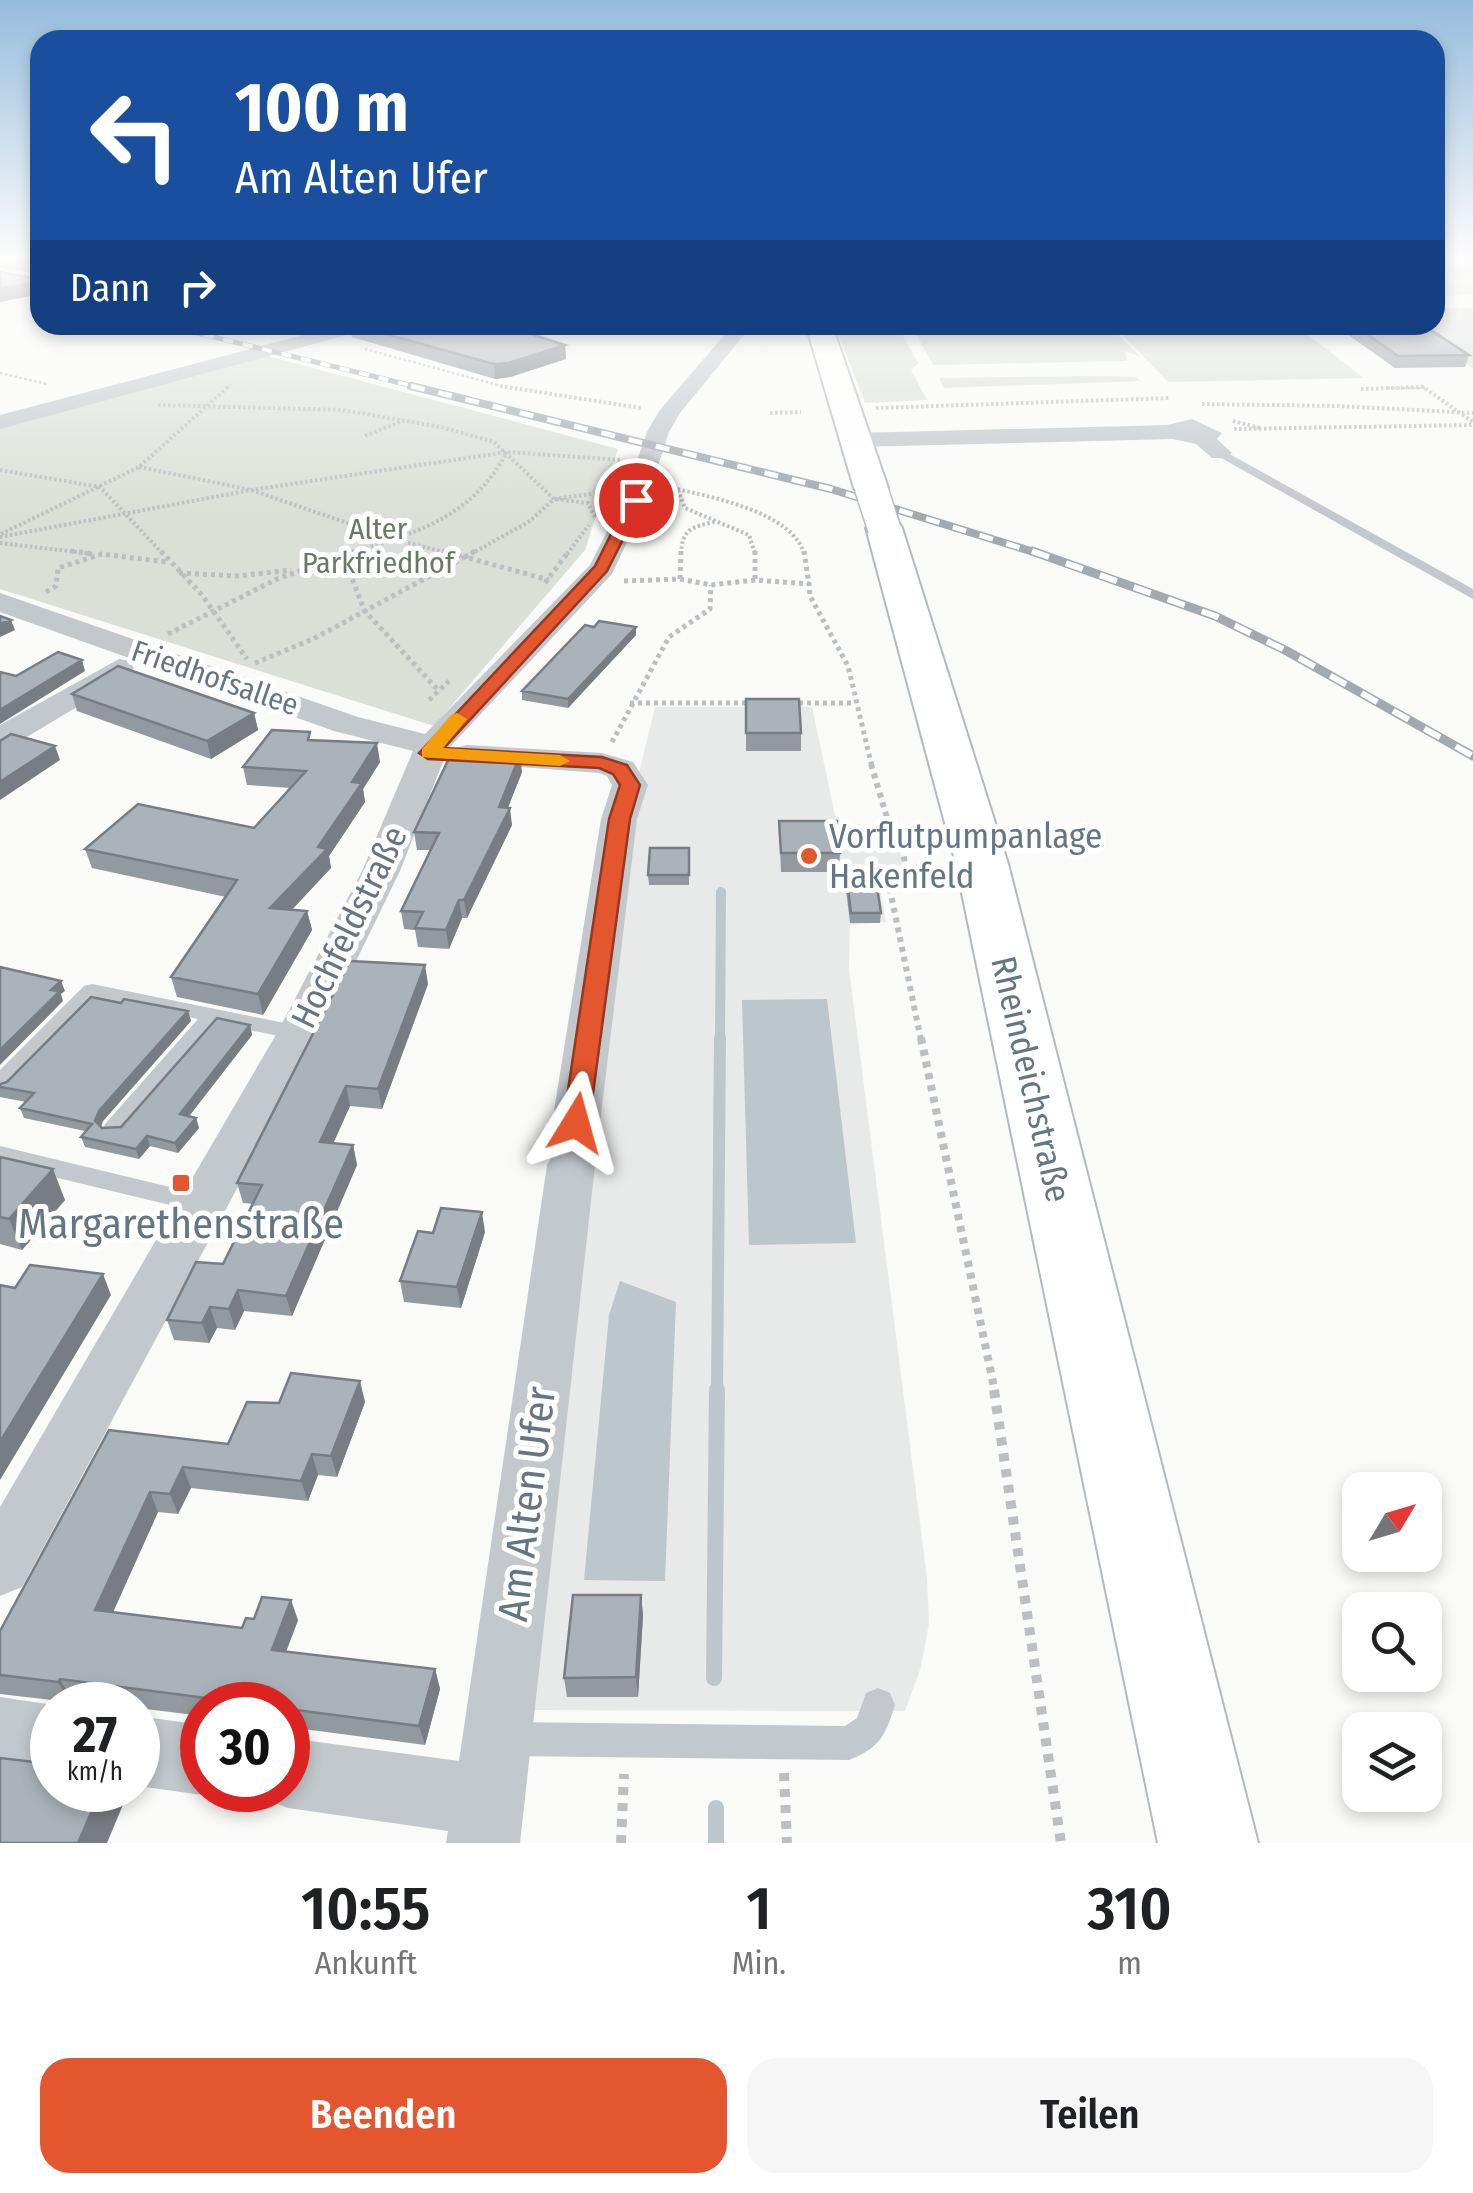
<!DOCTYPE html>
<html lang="de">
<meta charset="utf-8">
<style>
body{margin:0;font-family:"Fira Sans Condensed",sans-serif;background:#f6f6f6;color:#202124;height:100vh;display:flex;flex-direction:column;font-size:38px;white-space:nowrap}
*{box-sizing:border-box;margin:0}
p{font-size:32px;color:#757577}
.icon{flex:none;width:55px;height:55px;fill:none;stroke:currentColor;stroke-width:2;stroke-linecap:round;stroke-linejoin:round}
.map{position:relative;height:1843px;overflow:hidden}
.details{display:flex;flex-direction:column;background:#fff;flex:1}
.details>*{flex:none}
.hud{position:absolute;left:30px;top:30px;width:1415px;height:305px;border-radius:30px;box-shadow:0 5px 15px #0003;background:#1a4fa0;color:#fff;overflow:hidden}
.needle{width:65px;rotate:52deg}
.controls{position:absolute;left:1342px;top:1472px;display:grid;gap:20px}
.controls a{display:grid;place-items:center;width:100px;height:100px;border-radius:20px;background:#fff;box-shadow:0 5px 15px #0003;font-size:50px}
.speed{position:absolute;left:30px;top:1682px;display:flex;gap:20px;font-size:50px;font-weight:700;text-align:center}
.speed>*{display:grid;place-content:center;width:130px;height:130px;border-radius:50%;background:#fff;box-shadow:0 5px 15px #0003;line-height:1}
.speed small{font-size:25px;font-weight:400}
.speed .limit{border:15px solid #d22;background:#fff;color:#111}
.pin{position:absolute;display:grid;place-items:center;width:85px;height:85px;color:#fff;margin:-42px;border:5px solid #fff;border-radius:50%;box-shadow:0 2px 10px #0007}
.me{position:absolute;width:110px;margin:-55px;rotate:8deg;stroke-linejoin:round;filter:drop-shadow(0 0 8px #0008)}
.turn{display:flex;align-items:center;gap:35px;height:210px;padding:0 40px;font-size:45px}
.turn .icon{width:130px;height:130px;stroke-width:2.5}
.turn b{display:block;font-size:70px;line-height:85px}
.then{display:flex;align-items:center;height:95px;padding:0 40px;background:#0003;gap:20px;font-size:38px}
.eta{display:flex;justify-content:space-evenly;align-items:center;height:170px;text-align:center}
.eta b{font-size:60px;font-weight:600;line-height:70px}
.action{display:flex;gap:20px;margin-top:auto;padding:20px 40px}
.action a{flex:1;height:115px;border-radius:30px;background:#e4572e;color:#fff;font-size:40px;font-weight:600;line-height:115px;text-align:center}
.action a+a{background:#f6f6f6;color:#202124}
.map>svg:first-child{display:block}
.built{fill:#e8e9e9}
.green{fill:#dadfd7}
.water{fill:#bbc7cb}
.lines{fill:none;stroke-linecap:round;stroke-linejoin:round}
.stream-far2{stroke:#bbc7cb;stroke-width:10}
.stream-far1{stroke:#bbc7cb;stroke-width:12}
.stream{stroke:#bbc7cb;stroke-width:16}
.secondary-casing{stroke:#b3babf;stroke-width:4}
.path-far5{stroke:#bbbfc2;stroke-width:2.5;stroke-dasharray:2.5 2.5;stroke-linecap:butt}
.path-far4{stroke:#bbbfc2;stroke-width:4;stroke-dasharray:2.5 2.5;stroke-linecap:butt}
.path-far3{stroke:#bbbfc2;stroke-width:5;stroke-dasharray:4 4;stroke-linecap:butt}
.path-far2{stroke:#bbbfc2;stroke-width:6;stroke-dasharray:5 5;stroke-linecap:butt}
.path-far1{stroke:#bbbfc2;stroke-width:8;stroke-dasharray:6 6;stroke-linecap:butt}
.path{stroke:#bbbfc2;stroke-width:10;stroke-dasharray:8 8;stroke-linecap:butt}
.lane{fill:#c3c8cc;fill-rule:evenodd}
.street{fill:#c3c8cc;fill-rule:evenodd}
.secondary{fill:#fff;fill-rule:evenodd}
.rail-far2-casing{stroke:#a2aab0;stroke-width:5}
.rail-far1-casing{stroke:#a2aab0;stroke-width:8}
.rail-casing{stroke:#a2aab0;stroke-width:9}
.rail-far2{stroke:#fff;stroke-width:4;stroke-dasharray:10;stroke-linecap:butt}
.rail-far1{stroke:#fff;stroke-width:5;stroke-dasharray:14;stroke-linecap:butt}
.rail{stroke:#fff;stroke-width:6;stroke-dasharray:18;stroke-linecap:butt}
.secondary-bridge-casing{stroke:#b3babf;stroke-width:35;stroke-linecap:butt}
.secondary-bridge{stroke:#fff;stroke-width:32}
.wall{fill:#929a9f}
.shaded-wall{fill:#777d82}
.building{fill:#aab3b9;stroke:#777d82;stroke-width:2.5}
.route{fill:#e4572e;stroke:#94391e;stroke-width:2.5}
.slow{fill:#f59e0b}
.poi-dot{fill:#e4572e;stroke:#fff;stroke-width:4}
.labels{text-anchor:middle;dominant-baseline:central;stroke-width:10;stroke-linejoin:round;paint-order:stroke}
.far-park-label{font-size:30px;fill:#687a64;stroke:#fff}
.far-street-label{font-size:30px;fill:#657683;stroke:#fff}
.poi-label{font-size:35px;fill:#657683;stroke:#fff;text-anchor:start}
.street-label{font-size:35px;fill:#657683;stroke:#fff}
.near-poi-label{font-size:42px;fill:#657683;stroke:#fff}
.near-street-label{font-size:42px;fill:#657683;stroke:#fff}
</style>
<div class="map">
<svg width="1473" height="1843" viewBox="0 0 1473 1843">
<rect width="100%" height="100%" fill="#fafaf8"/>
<path class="built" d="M655,707H812L835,815L858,839H898L903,872L880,888L886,922L850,925L849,969L927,1578L929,1623L921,1667L905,1711L523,1710L623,839Z"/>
<path class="green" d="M1435,258H1473V295L1435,296Z
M1435,308H1473V368L1407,325H1435Z
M835,325H897L918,363L911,370L927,400L865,403Z
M911,325H1108L1141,357L1125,351L1127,361L933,365Z
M1113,325H1295L1364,378L1168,382Z
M260,354L618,449L585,550L434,726L0,589V428Z
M1106,376L1136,377L1141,381L944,388L939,378Z"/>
<path class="water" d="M827,999L856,1243L749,1245L742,1000Z
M620,1281L676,1302L665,1581L584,1580L609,1315Z"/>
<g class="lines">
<path class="stream-far2" d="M720,1040L721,892"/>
<path class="stream-far1" d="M717,1392L720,1038"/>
<path class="stream" d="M714,1678L717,1390
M716,1808V1843"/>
<defs>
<path id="secondary" d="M806,325H832L888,488L883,495H859L854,488Z
M884,517L897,520L902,528L1008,864L1258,1843H1158L956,864L866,528L871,520Z"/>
</defs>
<use href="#secondary" class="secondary-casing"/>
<path class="path-far5" d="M0,271L14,268
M198,325L235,334
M365,349L509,388
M0,373L47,384
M227,388L231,384
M1388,388H1425"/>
<path class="path-far4" d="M500,386L641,408
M1361,389L1423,387L1473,422
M1202,404L1338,406L1473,413
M158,405L342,410L441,427L494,442L554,499L530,521L471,554
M876,408L1169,398
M770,413L801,412
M1233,421L1260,428
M1234,429L1473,425
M365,436L405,420
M139,467L251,490L397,540L452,554
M0,470L100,487L163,554
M668,487C706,496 793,511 804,554
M678,490L685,508L749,535L755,554
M595,517L588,503L554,499L598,493L609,483
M1,534L139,467L229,386
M0,537L251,490L507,452L621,460
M0,543L93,554
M347,554C415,533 471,519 507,452
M567,554L589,525
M681,554C682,529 692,527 714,522"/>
<path class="path-far3" d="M71,551L95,554
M161,551L202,595L247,659
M442,551L465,557
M475,551L465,557L549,580
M755,551V580
M804,551L809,584
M344,557L364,610L438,690
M179,573L238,576L291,570
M680,579L681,551
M624,581L680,579L711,585L755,580L809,584L810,596L848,666L872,767
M545,583L569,551
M46,592L56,586L58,568L102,554L167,562
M168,634L277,579L355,551
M255,663L313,639L465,557
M429,700L449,681
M630,703H754
M791,703H855
M612,742L669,637L710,609L711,585"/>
<path class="path-far2" d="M871,764L890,828L901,839L907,876L890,890L921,1040
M845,827L890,828"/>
<path class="path-far1" d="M921,1038L995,1392"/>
<path class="path" d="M994,1390L1061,1843
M784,1773L787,1843
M621,1843L624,1774"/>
<path class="lane" d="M1216,451H1224L1473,589V599L1216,455Z
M92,984L299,1026L307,1028L310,1033L307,1038L299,1040L218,1024L122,1135H106L102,1129L106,1123L198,1019L97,999L8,1090L0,1092V1070L84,986Z
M0,1146L203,1195L212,1197L216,1204L212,1211L203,1213L0,1164Z
M878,1688L890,1693L895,1705C885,1736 881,1747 849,1760L506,1756L494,1751L489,1739L494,1727L506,1722L845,1726L857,1718L866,1693Z"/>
<path class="street" d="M341,325H371L369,329L0,429V415Z
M733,325H752L680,413L669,432L647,500L612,574L448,749L400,871L321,1033L22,1587L0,1596V1507L277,1033L362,871L413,751L334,731L0,612V593L358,717L425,734L590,565L623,500L647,432L659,411Z
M1192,419L1222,433L1217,439L1232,453L1228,458H1212L1196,444L1173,439L857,447L846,440L857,433L1167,425Z
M119,659L130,661L134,668L130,675L12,746L0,749V725Z
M467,745L602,753L633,762L648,785L637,819L600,1123L593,1135L576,1140L559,1135L552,1123L601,819L612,785L607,776L599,773L455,762L450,755L455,748Z
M571,1147L588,1152L595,1165L520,1843H446L448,1831L288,1808L263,1798L260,1790H288V1738L459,1761L547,1165L554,1152Z
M0,1697L54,1705L52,1773L0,1767Z
M138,1716L202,1725V1790H214L202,1795L138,1786Z"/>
<use href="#secondary" class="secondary"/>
<defs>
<path id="rail-far2" d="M165,325L421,388"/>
<path id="rail-far1" d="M411,386L831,489L1040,554"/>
<path id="rail" d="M1032,551L1215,616L1285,650L1473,756"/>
</defs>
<use href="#rail-far2" class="rail-far2-casing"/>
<use href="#rail-far1" class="rail-far1-casing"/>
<use href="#rail" class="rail-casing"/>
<use href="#rail-far2" class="rail-far2"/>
<use href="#rail-far1" class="rail-far1"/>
<use href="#rail" class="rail"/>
<defs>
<path id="secondary-bridge" d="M871,488L884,528"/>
</defs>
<use href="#secondary-bridge" class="secondary-bridge-casing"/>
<use href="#secondary-bridge" class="secondary-bridge"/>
</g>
<path class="wall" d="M0,258H40V294L0,302V272L39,279V274L0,268Z
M264,325H326L310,329Z
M350,325H503L565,345L566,359L510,377L495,379L352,337Z
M1349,325H1423L1469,355L1465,367L1395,368L1347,334Z
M594,627L636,635L568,708L522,700V691Z
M72,694L254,713L258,730L211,759L77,711Z
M746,699L801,733V751H746Z
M311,740L380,762L363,789L365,802L329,856L331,868L292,909L307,911L312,930L263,1015L177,997L171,977L226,897L92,868L85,849L254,828L291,788L247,785L243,767Z
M522,772L508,808L512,825L467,918H462L449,949L418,947L415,930L404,929L401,911L431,850H417L414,832Z
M779,821L840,853L839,872H781Z
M689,848V885H649L648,875Z
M847,880L881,913L880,923H850L846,890Z
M428,984L382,1109L350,1106L333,1143L353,1145L357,1165L292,1316L244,1311L235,1330L217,1328L209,1343L174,1340L167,1320L223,1264L253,1204L243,1203L237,1183Z
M121,1003L188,1011L191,1021L103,1121L101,1127L102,1128L121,1127L250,1025L252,1035L189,1116L196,1118L199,1128L178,1153L150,1146L139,1159L85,1147L81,1137L85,1131L24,1118L20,1108L26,1102L0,1097V1084L7,1082Z
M0,1157L65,1200L22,1250L0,1244Z
M485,1232L461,1308L404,1302L400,1281L433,1233Z
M365,1402L337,1477L318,1475L308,1501L191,1488L178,1514L158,1512L113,1612L242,1628L298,1620L286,1652L435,1669L440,1689L425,1745L288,1727V1705H202V1716L138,1708V1705H117L71,1699L69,1702L0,1694V1631L109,1430L228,1444L279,1403Z
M641,1595L643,1616L638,1697H567L564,1678Z"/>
<path class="shaded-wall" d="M40,281V294L0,302V289Z
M309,325H326L310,329Z
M565,345L566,359L510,377L495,379L494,364Z
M11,620L15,630L0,637V624Z
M636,627V635L568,708V699Z
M82,660L85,671L0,724V710Z
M254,713L258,730L211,759L207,741Z
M377,743L380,762L363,789L365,802L329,856L331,868L275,928L270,908L318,847L352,782Z
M55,746L60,760L0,800V782Z
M520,755L522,772L501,824L499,807Z
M510,808L512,825L467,918L464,900Z
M459,900L462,918L449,949L446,930Z
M307,911L312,930L263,1015L258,994Z
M425,965L428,984L382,1109L378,1089Z
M61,981L65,991L61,994L63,1001L0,1065V1050L51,990Z
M188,1011L191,1021L103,1121L99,1131L95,1121L99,1111Z
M250,1025L252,1035L183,1124L180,1114Z
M346,1086L350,1106L325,1162L320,1142Z
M196,1118L199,1128L178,1153L175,1143Z
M147,1136L150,1146L139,1159L136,1149Z
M353,1145L357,1165L292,1316L286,1296Z
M53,1169L65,1200L22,1250L9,1219Z
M482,1212L485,1232L461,1308L457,1287Z
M103,1274L111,1295L0,1480V1442Z
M238,1290L244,1311L235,1330L229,1309Z
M210,1307L217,1328L209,1343L202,1323Z
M360,1381L365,1402L337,1477L331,1456Z
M312,1454L318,1475L308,1501L301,1481Z
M183,1467L191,1488L178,1514L170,1494Z
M150,1492L158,1512L105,1630L95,1610Z
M641,1595L643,1616L638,1697L636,1677Z
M291,1600L298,1620L279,1670L272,1650Z
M435,1669L440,1689L425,1745L419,1726Z
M60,1679L71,1699L69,1702L58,1682Z
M101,1790H120L125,1800L107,1843H78Z"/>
<path class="building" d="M11,258H40V281L0,289V272L39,279L38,262Z
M353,325H503L565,345L508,363L494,364Z
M1354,325H1423L1469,355L1398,356Z
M0,616L11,620L0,624Z
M599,621L636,627L568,699L522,691L585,625L594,627Z
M58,652L82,660L0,710V672L16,676Z
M118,666L254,713L207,741L72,694Z
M746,699H799L801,733H746Z
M272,730L310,732L308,740L377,743L352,782L362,783L318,847L327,849L270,908L307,911L258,994L171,977L237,880L85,849L138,804L254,828L306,771L243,767Z
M11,734L55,746L0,782V741Z
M452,752L520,755L499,807L510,808L464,900H459L446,930L415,928L423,912L401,911L439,833L414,832Z
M779,821H837L840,853H781Z
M650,848H689V875H648Z
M847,880H876L881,913H851Z
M350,961L425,965L378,1089L346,1086L320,1142L353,1145L286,1296L238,1290L229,1309L210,1307L202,1323L167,1320L196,1262L223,1264L262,1185L237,1183Z
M0,967L61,981L51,990L60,991L0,1050Z
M91,997L121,1003L124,999L188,1011L99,1111L95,1121L102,1128L121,1127L217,1018L250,1025L180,1114L196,1118L175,1143L147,1136L136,1149L81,1137L92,1124L20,1108L34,1093L0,1087V1084L7,1082Z
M0,1157L53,1169L9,1219L0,1217Z
M441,1208L482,1212L457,1287L400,1281L418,1231L433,1233Z
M30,1265L103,1274L0,1442V1285L15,1288Z
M291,1373L360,1381L331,1456L312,1454L301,1481L183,1467L170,1494L150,1492L95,1610L242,1628L246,1618L254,1619L262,1597L291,1600L272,1650L435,1669L419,1726L288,1709V1705H260L60,1679L58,1682L0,1675V1631L109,1430L228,1444L247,1402L279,1403Z
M573,1595H641L636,1677L564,1678Z
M0,1758L52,1764V1790H101L78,1843H0Z"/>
<linearGradient id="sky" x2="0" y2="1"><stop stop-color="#96bcdc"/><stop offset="0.5" stop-color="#fdfdfc"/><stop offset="1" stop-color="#fdfdfc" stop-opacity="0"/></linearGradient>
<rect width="1473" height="516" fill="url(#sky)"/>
<path class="route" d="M636,496L643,500L607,571L444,748L602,757L627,765L640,785L630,819L589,1123L585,1129H567L563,1123L609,819L620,785L613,774L599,768L428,759L419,753L595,566L628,500Z"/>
<path class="slow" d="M457,713L467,719L443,748L560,755L570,761L560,766L422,757V749L451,715Z"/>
<g class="poi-dot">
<circle cx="809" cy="856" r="10"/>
<rect x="171" y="1173" width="20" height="20" rx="5"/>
</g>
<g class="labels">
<g class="far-park-label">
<text x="378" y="529">Alter<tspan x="378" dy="34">Parkfriedhof</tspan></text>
</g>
<g class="far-street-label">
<text transform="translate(215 678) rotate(19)">Friedhofsallee</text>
</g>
<g class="poi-label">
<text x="829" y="836">Vorflutpumpanlage<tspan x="829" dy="40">Hakenfeld</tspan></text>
</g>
<g class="street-label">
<text transform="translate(349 927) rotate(-64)">Hochfeldstraße</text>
<text transform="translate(1031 1079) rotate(77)">Rheindeichstraße</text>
</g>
<g class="near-poi-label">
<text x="181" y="1224">Margarethenstraße</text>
</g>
<g class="near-street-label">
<text transform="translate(527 1504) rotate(-83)">Am Alten Ufer</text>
</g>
</g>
</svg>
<div class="controls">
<a><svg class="needle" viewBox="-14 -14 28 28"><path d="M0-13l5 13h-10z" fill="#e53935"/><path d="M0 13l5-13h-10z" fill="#757577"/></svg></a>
<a><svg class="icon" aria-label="search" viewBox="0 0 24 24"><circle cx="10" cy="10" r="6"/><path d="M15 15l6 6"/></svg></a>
<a><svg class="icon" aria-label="layers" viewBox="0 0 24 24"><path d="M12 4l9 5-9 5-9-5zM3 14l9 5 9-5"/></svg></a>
</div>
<div class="speed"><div>27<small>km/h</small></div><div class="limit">30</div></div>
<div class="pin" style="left:636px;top:500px;background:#d93025"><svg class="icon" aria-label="arrive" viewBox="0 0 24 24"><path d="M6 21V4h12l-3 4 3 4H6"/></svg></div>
<svg class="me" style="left:576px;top:1123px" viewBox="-20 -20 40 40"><path d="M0-17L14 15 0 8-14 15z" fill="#e4572e" stroke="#fff" stroke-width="4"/></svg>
<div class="hud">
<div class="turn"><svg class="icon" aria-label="left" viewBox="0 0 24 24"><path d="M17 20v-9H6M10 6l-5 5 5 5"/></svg><div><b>100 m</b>Am Alten Ufer</div></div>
<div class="then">Dann<svg class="icon" aria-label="right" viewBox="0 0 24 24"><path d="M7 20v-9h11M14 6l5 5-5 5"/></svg></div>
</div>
</div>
<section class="details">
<div class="eta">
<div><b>10:55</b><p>Ankunft</p></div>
<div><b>1</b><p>Min.</p></div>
<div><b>310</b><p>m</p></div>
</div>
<div class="action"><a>Beenden</a><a>Teilen</a></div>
</section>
